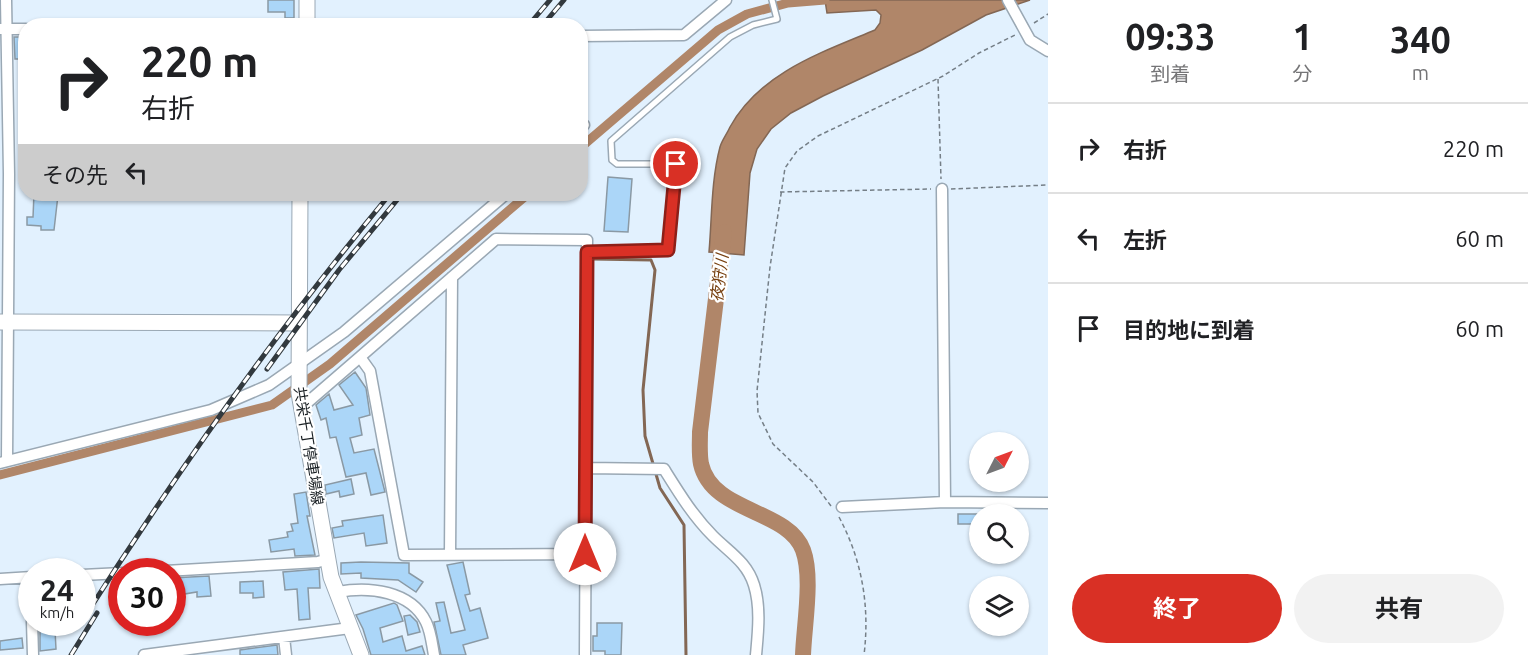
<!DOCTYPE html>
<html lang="ja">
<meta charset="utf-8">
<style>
body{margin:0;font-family:Ubuntu,"Noto Sans JP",sans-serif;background:#f2f2f2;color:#202124;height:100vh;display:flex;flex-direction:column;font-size:22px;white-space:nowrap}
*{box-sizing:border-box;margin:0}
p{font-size:20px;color:#757577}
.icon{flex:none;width:33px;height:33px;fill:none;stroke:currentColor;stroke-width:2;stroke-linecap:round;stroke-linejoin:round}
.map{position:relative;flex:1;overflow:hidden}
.details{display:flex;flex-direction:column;background:#fff;width:480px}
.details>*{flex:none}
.banner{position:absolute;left:18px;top:18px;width:570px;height:183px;border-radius:24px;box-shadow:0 2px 4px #0004;background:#fff;color:#202124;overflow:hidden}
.needle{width:39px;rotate:48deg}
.fabs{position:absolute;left:969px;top:432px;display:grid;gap:12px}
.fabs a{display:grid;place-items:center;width:60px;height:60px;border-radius:50%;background:#fff;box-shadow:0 2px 4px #0004;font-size:30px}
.speed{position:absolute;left:18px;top:558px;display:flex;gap:12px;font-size:30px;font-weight:700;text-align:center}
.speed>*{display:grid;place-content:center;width:78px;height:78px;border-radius:50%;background:#fff;box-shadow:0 2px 4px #0004;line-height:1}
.speed small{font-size:15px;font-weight:400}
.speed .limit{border:9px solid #d22;background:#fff;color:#111}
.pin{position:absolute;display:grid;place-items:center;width:51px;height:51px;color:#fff;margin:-26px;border:3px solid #fff;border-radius:50%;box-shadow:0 2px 6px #0007}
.me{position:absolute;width:66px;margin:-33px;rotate:0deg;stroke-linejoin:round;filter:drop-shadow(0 0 4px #0008)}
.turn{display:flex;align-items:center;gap:21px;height:126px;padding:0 24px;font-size:27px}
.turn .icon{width:78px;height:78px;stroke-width:2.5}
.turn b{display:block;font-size:42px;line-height:51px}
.then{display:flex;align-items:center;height:57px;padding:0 24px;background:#0003;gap:12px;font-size:22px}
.eta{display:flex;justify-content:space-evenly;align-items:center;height:102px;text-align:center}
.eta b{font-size:36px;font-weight:700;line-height:42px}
.button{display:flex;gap:12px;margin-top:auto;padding:12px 24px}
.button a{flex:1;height:69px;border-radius:36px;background:#d93025;color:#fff;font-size:24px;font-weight:700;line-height:69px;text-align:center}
.button a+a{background:#f2f2f2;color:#202124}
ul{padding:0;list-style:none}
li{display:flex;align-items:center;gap:18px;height:90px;padding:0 24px;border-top:2px solid #e0e0e0}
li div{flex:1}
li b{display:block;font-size:22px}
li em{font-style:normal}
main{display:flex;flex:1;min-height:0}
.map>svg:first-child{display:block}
.water{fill:#b08669;stroke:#836754;stroke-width:1.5}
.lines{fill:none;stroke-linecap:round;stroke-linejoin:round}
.stream{stroke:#836754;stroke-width:3}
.canal{stroke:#b08669;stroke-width:9}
.river{stroke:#b08669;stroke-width:16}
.building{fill:#abd6f8;stroke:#8a99a4;stroke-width:1.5}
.lane-casing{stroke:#9aa8b4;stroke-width:8}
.street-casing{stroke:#9aa8b4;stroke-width:13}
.secondary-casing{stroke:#9aa8b4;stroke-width:17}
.path{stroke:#757f87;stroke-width:1.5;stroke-dasharray:4.5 3;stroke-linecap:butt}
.lane{stroke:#fff;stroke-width:5}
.street{stroke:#fff;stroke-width:10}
.secondary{stroke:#fff;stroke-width:15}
.rail-casing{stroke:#32393e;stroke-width:5}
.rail{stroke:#fff;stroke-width:3;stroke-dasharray:9;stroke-linecap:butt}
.route-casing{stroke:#8d1f18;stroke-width:15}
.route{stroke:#d93025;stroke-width:10}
.labels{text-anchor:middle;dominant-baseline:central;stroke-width:4.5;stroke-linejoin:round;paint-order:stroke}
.street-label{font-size:15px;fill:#1a2024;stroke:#fff}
.water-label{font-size:16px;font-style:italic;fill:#774010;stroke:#fff}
</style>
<main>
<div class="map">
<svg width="1048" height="655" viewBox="0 0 1048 655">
<rect width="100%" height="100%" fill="#e2f1fe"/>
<path class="water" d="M825,0H1030L986,15L922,50L823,96L791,113L771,129L757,149L750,173L744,255L709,252C712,218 711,181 720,147C722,140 727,134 730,127C760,73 820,53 875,30L880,23L881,15L876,10L827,13Z"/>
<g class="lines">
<path class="stream" d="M592,259L651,260L655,270L643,390L645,436L660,488L684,525L686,655"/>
<path class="canal" d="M580,148L718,30L747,14L788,3L825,0
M0,475L272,405L330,364L528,194"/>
<path class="river" d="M724,232L700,432C700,442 699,454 701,464C712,513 788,509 803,550C813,577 804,626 803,655"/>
</g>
<path class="building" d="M268,0H294V18H285V12H268Z
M14,37H26V59H15Z
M608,177L632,179L628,232L604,231Z
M34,194L58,195L54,230H41V226L27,225V217H33Z
M355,372L366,388L370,415L359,418L362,435L350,438L354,453L374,449L385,492L371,495L366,473L346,477L336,437L330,438L326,418L321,420L316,405L329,394L334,410L353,405L339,385Z
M351,479L354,494L340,497L339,491L326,494L325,485Z
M306,492L310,516H307L315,555L295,556L294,549L271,552L269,540L288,537L287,532L293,531L291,524L298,523L294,494Z
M958,514H980V524H958Z
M383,515L387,543L366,546L364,533L334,538L332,528L343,526L342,521Z
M361,562L409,563V573L423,582L416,592L398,580L361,578V573L341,574V563Z
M463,562L470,594L465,595L470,611L480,608L488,638L463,645L466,655H441L434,622L440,621L436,603L444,602L451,633L465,630L447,565Z
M319,569L320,588H308L310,619L299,620L297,589L285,590L283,572Z
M209,576L211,596L197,597V592L172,596V578Z
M263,581L264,597L253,598V593H240V582Z
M394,603L397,605L403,621L380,628L383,642L402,636L406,651L422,646L425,655H371L363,629L356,615Z
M410,615L417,622L420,632L408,635L404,616Z
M597,623H622L621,655H605V651H593V636H597Z
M55,630L56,649L40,651V631Z
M22,638L23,648L0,650V641Z
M277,645L278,655H240V650Z"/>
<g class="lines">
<defs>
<path id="lane" d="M587,253L668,250L676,164H617L612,160L611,141L730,37L753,25L777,19L772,0"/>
<path id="street" d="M6,0L9,174L7,461
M1008,0L1030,40L1048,51
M0,29H26
M580,36L684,35L726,0
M580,128L584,125
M942,189L945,502
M360,357L496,239L587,240L585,655
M301,408L360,357L370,371L404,555L585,554
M0,463L211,410L269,385L344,332L506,194
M586,468L664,469C679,493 693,516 713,536C729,552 747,562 754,585C761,607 758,633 756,655
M842,507L945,502L1048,503
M450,555L452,277
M148,572L318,562L328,559
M82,575L122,573
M30,577L32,619
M0,579L32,577
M338,592C369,586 411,591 426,622C431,632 432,645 434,655
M32,622L33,655
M284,637L286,655
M144,655L350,628"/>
<path id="secondary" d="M307,26V0
M300,194L299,393L331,577L361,655
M0,322L299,323"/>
</defs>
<use href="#lane" class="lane-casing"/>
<use href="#street" class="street-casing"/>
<use href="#secondary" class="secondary-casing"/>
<path class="path" d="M1034,23L1048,14
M938,79L941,179
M19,174H26
M951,189L1048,185
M780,192L931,189
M831,506L813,482L773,444L758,413L757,391L770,267L785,168L797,151L818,136L943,76L979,53L1015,35
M839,517C862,560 870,606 864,655"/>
<use href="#lane" class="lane"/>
<use href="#street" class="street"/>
<use href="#secondary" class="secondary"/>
<defs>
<path id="rail" d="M528,26L550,0
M542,26L564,0
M267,369L339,270L402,194
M82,621C176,473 278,329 390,194
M71,655L97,613"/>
</defs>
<use href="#rail" class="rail-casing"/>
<use href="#rail" class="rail"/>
</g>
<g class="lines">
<defs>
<path id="route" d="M585,554L587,252L668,250L676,164"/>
</defs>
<use href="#route" class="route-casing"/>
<use href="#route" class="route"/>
</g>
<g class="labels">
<g class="street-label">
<text transform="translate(309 446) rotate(81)">共栄千丁停車場線</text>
</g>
<g class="water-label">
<text transform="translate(719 278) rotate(-83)">夜狩川</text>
</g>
</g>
</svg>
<div class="fabs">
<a><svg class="needle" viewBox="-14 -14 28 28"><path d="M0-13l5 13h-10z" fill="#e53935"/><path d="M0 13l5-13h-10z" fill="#757577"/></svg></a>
<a><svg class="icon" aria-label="search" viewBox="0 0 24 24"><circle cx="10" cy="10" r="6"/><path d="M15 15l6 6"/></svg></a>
<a><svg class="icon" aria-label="layers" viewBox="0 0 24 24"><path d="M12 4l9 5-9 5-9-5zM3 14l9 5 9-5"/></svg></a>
</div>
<div class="speed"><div>24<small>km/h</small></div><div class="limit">30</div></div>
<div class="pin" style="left:676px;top:164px;background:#d93025"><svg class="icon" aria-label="arrive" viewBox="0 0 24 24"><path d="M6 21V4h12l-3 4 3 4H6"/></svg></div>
<svg class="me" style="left:585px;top:554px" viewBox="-20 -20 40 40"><circle r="19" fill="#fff"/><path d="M0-13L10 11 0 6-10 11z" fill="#d93025"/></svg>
<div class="banner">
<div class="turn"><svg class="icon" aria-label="right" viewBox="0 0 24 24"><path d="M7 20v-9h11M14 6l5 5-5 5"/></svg><div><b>220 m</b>右折</div></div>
<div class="then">その先<svg class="icon" aria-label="left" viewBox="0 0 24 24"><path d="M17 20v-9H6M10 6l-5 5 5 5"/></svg></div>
</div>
</div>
<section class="details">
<div class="eta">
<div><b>09:33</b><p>到着</p></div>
<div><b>1</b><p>分</p></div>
<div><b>340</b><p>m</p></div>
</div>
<ul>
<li><svg class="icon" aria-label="right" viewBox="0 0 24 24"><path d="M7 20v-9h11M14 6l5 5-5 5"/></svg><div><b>右折</b></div><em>220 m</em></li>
<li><svg class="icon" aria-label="left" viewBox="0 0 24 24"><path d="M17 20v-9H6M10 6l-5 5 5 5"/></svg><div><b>左折</b></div><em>60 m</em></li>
<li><svg class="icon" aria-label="arrive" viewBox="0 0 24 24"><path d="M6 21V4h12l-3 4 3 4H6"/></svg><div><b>目的地に到着</b></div><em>60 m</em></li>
</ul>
<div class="button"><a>終了</a><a>共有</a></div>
</section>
</main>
